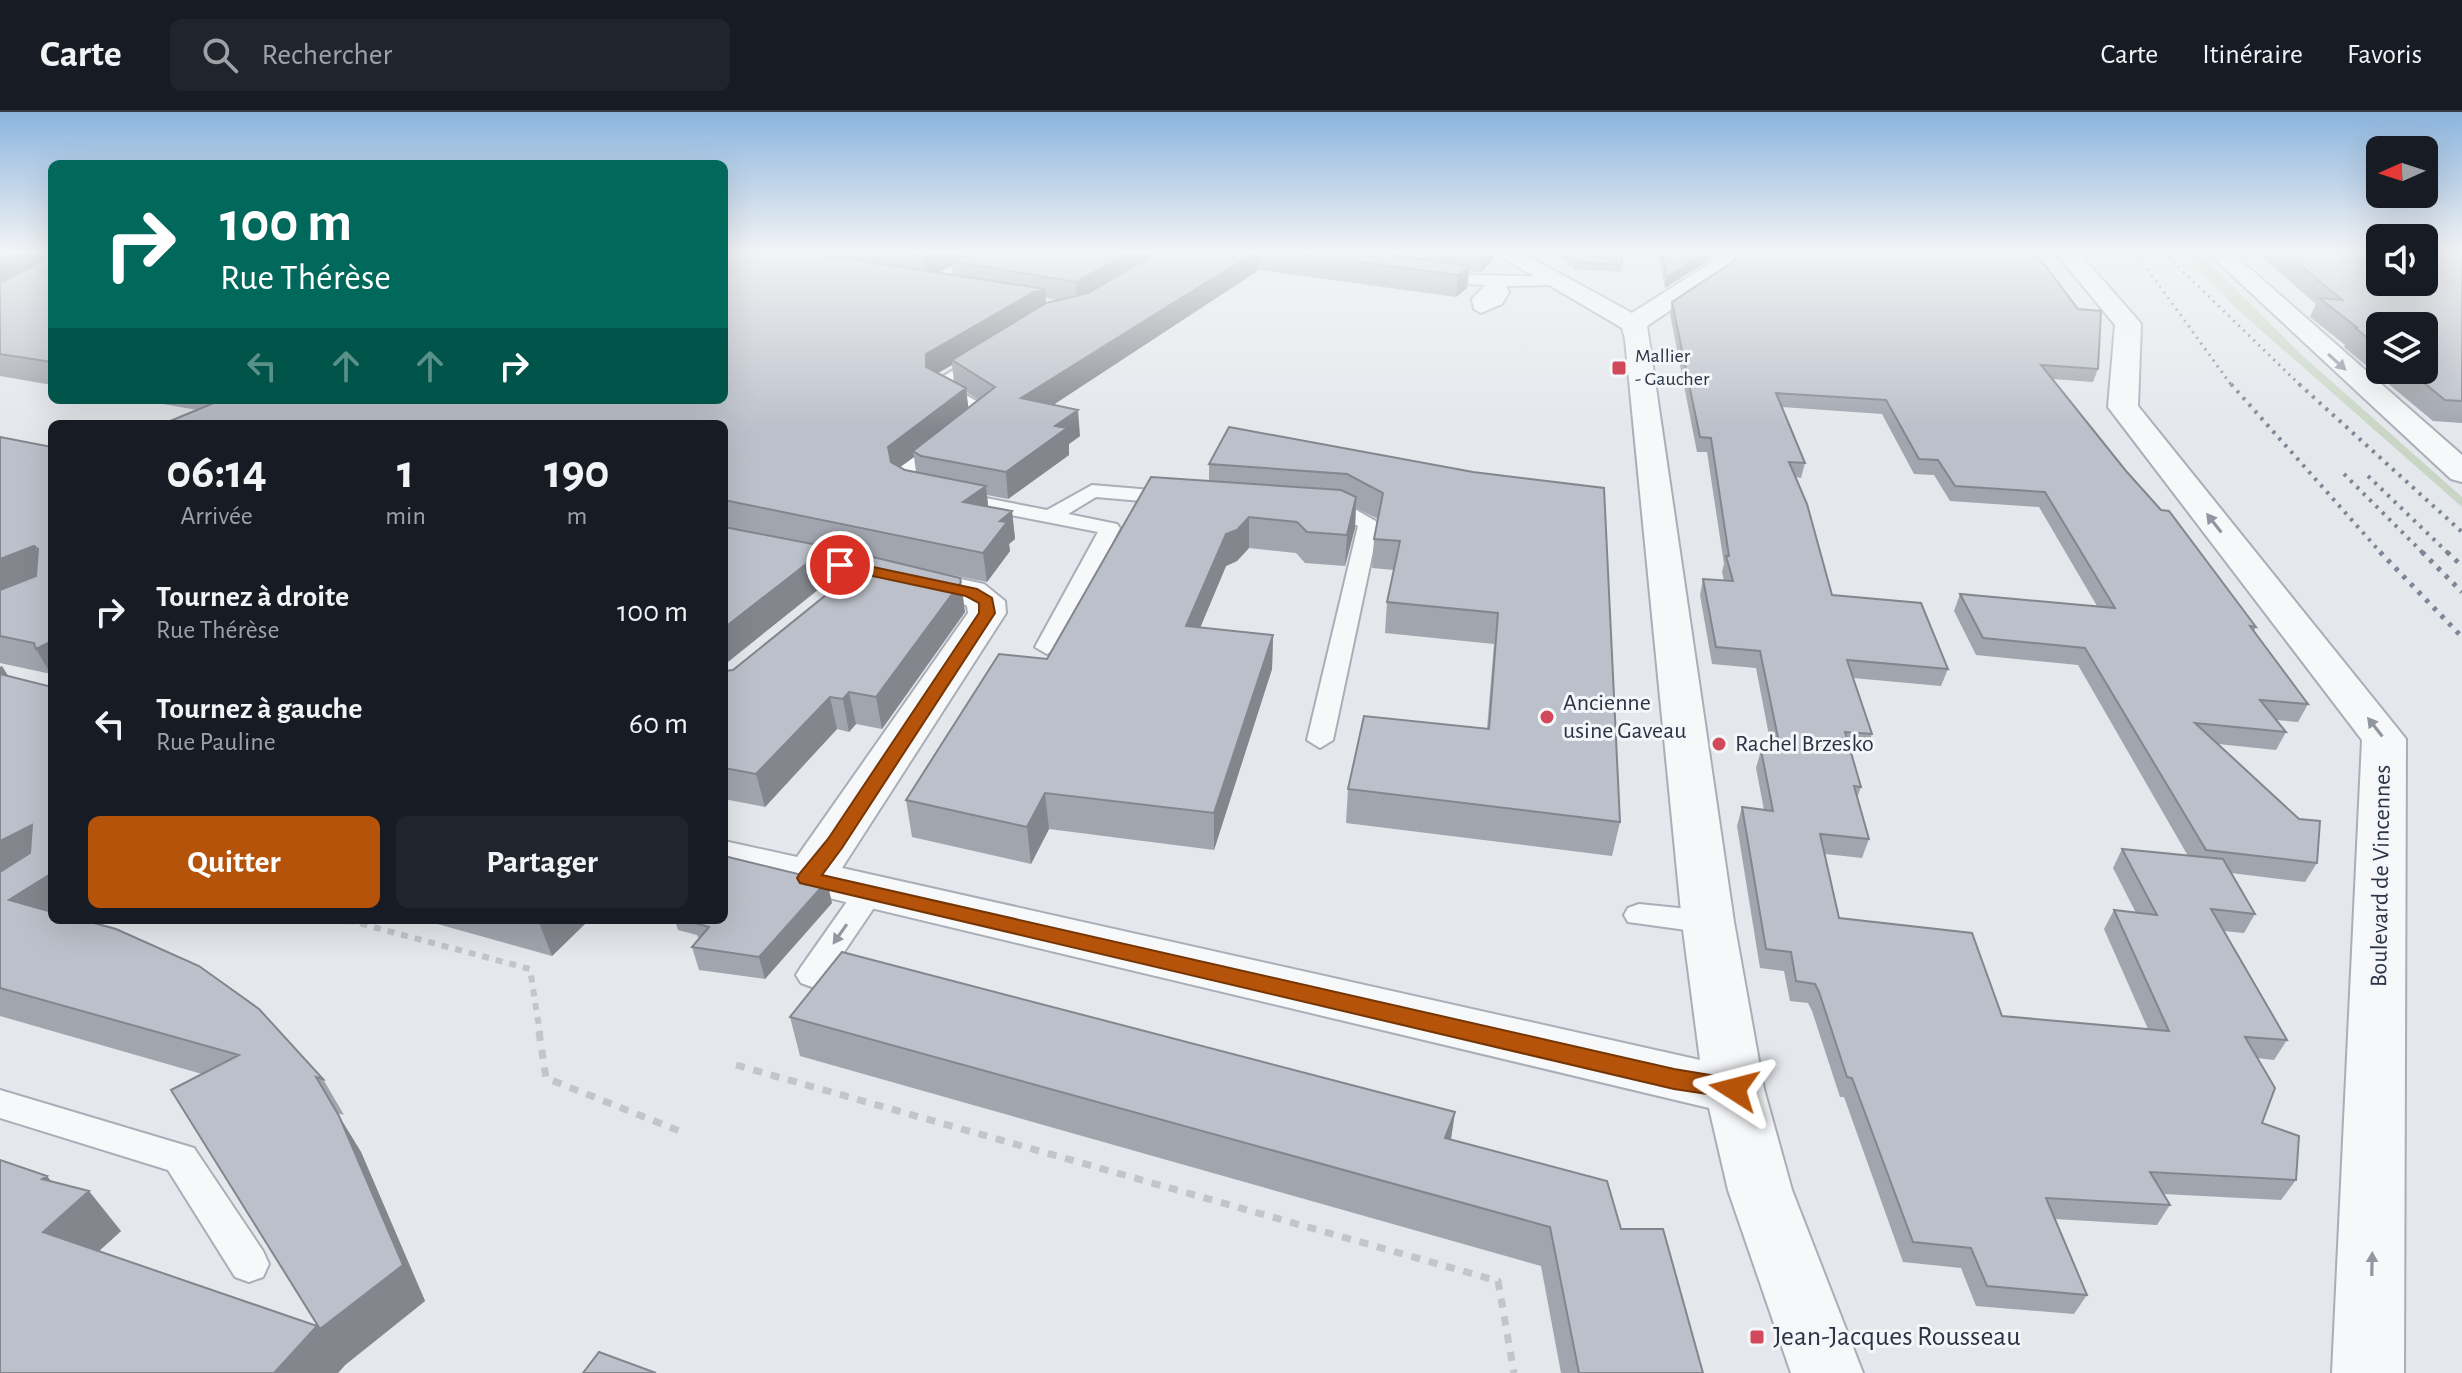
<!DOCTYPE html>
<html lang="fr">
<meta charset="utf-8">
<style>
body{margin:0;font-family:"Alegreya Sans",sans-serif;background:#20242c;color:#f1f3f6;height:100vh;display:flex;flex-direction:column;font-size:30px;white-space:nowrap}
*{box-sizing:border-box;margin:0}
p{font-size:26px;color:#9ea1a6}
.icon{flex:none;width:44px;height:44px;fill:none;stroke:currentColor;stroke-width:2;stroke-linecap:round;stroke-linejoin:round}
.map{position:relative;flex:1;overflow:hidden}
.sheet{position:absolute;left:48px;top:308px;width:680px;height:504px;display:flex;flex-direction:column;background:#171b24;border-radius:12px;box-shadow:0 8px 32px #0002}
.sheet>*{flex:none}
.top-card{position:absolute;left:48px;top:48px;width:680px;height:244px;border-radius:12px;box-shadow:0 8px 32px #0002;background:#00695c;color:#fff;overflow:hidden}
.needle{width:52px;rotate:267deg}
.tools{position:absolute;left:2366px;top:24px;display:grid;gap:16px}
.tools a{display:grid;place-items:center;width:72px;height:72px;border-radius:12px;background:#171b24;box-shadow:0 8px 32px #0002;font-size:40px}
.pin{position:absolute;display:grid;place-items:center;width:68px;height:68px;color:#fff;margin:-34px;border:4px solid #fff;border-radius:50%;box-shadow:0 2px 8px #0007}
.me{position:absolute;width:88px;margin:-44px;rotate:279deg;stroke-linejoin:round;filter:drop-shadow(0 0 6px #0008)}
.turn{display:flex;align-items:center;gap:28px;height:168px;padding:0 40px;font-size:36px}
.turn .icon{width:104px;height:104px;stroke-width:2.5}
.turn b{display:block;font-size:56px;line-height:68px}
.lanes{display:flex;align-items:center;height:76px;padding:0 40px;background:#0003;justify-content:center;gap:40px;direction:ltr}
.lanes .off{opacity:.35}
.eta{display:flex;justify-content:space-evenly;align-items:center;height:136px;text-align:center}
.eta b{font-size:48px;font-weight:700;line-height:56px}
.cta{display:flex;gap:16px;margin-top:auto;padding:16px 40px}
.cta a{flex:1;height:92px;border-radius:12px;background:#b45309;color:#fff;font-size:32px;font-weight:700;line-height:92px;text-align:center}
.cta a+a{background:#20242c;color:#f1f3f6}
ul{padding:0;list-style:none}
li{display:flex;align-items:center;gap:24px;height:112px;padding:0 40px}
li div{flex:1}
li b{display:block;font-size:30px}
li em{font-style:normal}
header{display:flex;align-items:center;gap:48px;box-sizing:border-box;height:112px;padding:0 40px;background:#171b24;border-bottom:2px solid #363941}
header strong{font-size:38px}
nav{display:flex;gap:44px;margin-inline-start:auto;font-size:28px}
.search{width:560px;height:72px;background:#20242c;display:flex;align-items:center;gap:20px;box-sizing:border-box;padding:0 28px;border-radius:12px;color:#9ea1a6;font-size:30px}
.map>svg:first-child{display:block}
.green{fill:#c9d6c5}
.lines{fill:none;stroke-linecap:round;stroke-linejoin:round}
.lane-casing{stroke:#a9aeb7;stroke-width:4}
.street-casing{stroke:#a9aeb7;stroke-width:4}
.path-far1{stroke:#c2c5cb;stroke-width:6;stroke-dasharray:7 7;stroke-linecap:butt}
.path{stroke:#c2c5cb;stroke-width:7;stroke-dasharray:9 9;stroke-linecap:butt}
.lane{fill:#f7f8fa;fill-rule:evenodd}
.street{fill:#f7f8fa;fill-rule:evenodd}
.rail-far2{stroke:#7d8696;stroke-width:3;stroke-dasharray:2 5;stroke-linecap:butt}
.rail-far1{stroke:#7d8696;stroke-width:4;stroke-dasharray:3 6;stroke-linecap:butt}
.rail{stroke:#7d8696;stroke-width:5;stroke-dasharray:4 7;stroke-linecap:butt}
.wall{fill:#a1a5ae;fill-rule:evenodd}
.shaded-wall{fill:#83868d}
.building{fill:#bbc0ca;stroke:#83868d;stroke-width:2}
.oneway{fill:#9196a0}
.route{fill:#b45309;stroke:#753606;stroke-width:2}
.poi-dot{fill:#d1495b;stroke:#f4f6f9;stroke-width:3}
.labels{text-anchor:middle;dominant-baseline:central;stroke-width:6;stroke-linejoin:round;paint-order:stroke}
.far-poi-label{font-size:20px;fill:#2b3445;stroke:#f4f6f9;text-anchor:start}
.poi-label{font-size:24px;fill:#2b3445;stroke:#f4f6f9;text-anchor:start}
.street-label{font-size:24px;fill:#2b3445;stroke:#f4f6f9}
.near-poi-label{font-size:28px;fill:#2b3445;stroke:#f4f6f9;text-anchor:start}
</style>
<header>
<strong>Carte</strong>
<div class="search"><svg class="icon" aria-label="search" viewBox="0 0 24 24"><circle cx="10" cy="10" r="6"/><path d="M15 15l6 6"/></svg>Rechercher</div>
<nav><a>Carte</a><a>Itinéraire</a><a>Favoris</a></nav>
</header>
<div class="map">
<svg width="2462" height="1261" viewBox="0 0 2462 1261">
<rect width="100%" height="100%" fill="#e4e7ec"/>
<path class="green" d="M2183,140H2198L2304,245L2462,385V395L2237,197Z"/>
<g class="lines">
<defs>
<path id="lane" d="M1417,140H1432L1415,157H1405V151Z
M1435,162L1554,165L1561,169L1554,173L1506,174L1509,180L1502,192L1481,201L1474,197L1472,187L1485,173L1430,169L1428,166Z
M981,241L989,246L987,249L949,273L995,300L919,357L914,368L924,374L1047,398L1092,373L1176,380L1186,386L1176,392L1096,385L1068,402L1117,412L1120,416L1059,535L1047,542L1035,535L1098,420L918,385L894,371L895,361L905,349L974,300L929,273Z
M1323,392L1351,395L1379,411L1333,628L1320,636L1307,628L1358,414L1340,405L1316,402L1313,398Z
M869,771L880,774L884,781L823,871L812,875L801,871L796,863L801,855L858,774Z
M1639,792L1708,799L1719,802L1723,810L1719,818L1708,821L1628,810L1624,803L1628,796Z
M0,978L194,1036L263,1139L269,1152L263,1165L249,1170L235,1165L168,1058L0,1006Z"/>
<path id="street" d="M1493,140H1520L1632,201L1712,150L1715,140H1737L1730,158L1647,214L1734,810L1764,977L1792,1078L1863,1261H1791L1728,1078L1709,996L724,761V729L797,745L968,501L967,494L959,489L724,439V417L984,472L1005,489L1006,501L842,756L1700,948L1682,810L1625,227L1622,216Z
M2055,140H2078L2137,207L2141,212L2138,294L2406,627L2404,1261H2332L2362,628L2108,295L2115,213Z
M2207,140H2231L2462,343V370L2451,367Z"/>
</defs>
<use href="#lane" class="lane-casing"/>
<use href="#street" class="street-casing"/>
<path class="path-far1" d="M347,808L530,857L540,922"/>
<path class="path" d="M539,920L546,966L682,1020
M736,953L1498,1169L1514,1261"/>
<use href="#lane" class="lane"/>
<use href="#street" class="street"/>
<path class="rail-far2" d="M2135,140L2232,274
M2163,140L2301,274"/>
<path class="rail-far1" d="M2231,272L2382,442
M2299,272L2462,420
M2344,362L2424,442
M2368,364L2449,442"/>
<path class="rail" d="M2380,440L2462,525
M2422,440L2462,480
M2447,440L2462,454"/>
</g>
<path class="wall" d="M0,140H52V273L0,264Z
M724,140H1413L1409,146L1421,147L1422,140H1495V145L1481,160L1469,159L1467,176L1456,185L1259,158L1053,293L1080,324L1069,332V343L1008,387L987,383L988,395L1012,399L1015,427L1009,432L1010,439L987,470L926,458L965,500L882,617L856,612L849,620L837,617L765,695L724,687V559L733,558L871,446L829,437L834,465L724,553V312L197,298L140,288H724ZM952,154L953,163L938,161ZM1046,186L1057,188L1046,191ZM952,253L954,270L938,261ZM966,280L979,288L968,296ZM914,345L916,360L905,358L900,355Z
M1559,140L1622,153L1621,160L1574,157V154L1566,153L1567,148H1558Z
M1658,140H1712L1709,148L1665,176Z
M2256,140H2462V311L2433,309L2344,235L2345,233L2310,205L2316,192ZM2380,214L2424,258H2380Z
M1734,149L2098,257L2093,270L2053,267L2126,359L2256,515L2254,519L2308,592L2298,610L2276,608L2286,620L2276,638L2218,632L2317,751L2305,770L2231,761L2255,802L2244,821L2224,819L2287,928L2274,948L2257,946L2262,1011L2296,1068L2281,1088L2163,1082L2170,1093L2157,1113L2055,1107L2087,1183L2074,1202L1976,1194L1961,1156L1903,1150L1844,985H1840L1812,899L1808,891L1790,889L1784,859L1760,856L1737,714L1742,695L1764,698L1756,656L1761,638L1772,639L1756,556L1712,552L1700,483L1703,467L1724,469L1722,460L1724,452L1707,340H1697L1670,202L1672,190ZM1782,295L1882,302L1914,362L1934,363L1950,389L2039,395L2097,494L1960,482L1954,499L1976,543L2078,553L2188,744L2122,737L2113,756L2136,801L2114,798L2104,817L2148,917L2002,904L1839,806L1825,742L1862,746L1869,727L1857,686L1861,675L1850,639L1866,640L1872,622L1853,566L1941,574L1948,557L1832,483L1796,365L1801,366L1805,351Z
M0,325L52,335L51,562L0,551Z
M1209,352L1473,360L1620,710L1612,744L1346,711L1348,677L1487,617L1494,532L1385,521L1387,490L1394,458L1372,456L1374,427L1378,407L1356,396L1355,416L1345,454L1305,451L1296,441L1249,436L1237,449L1226,454L1200,516L1273,523L1272,557L1214,738L1049,717L1031,752L912,725L906,688L1047,547L1209,369Z
M0,554L52,808L323,967L344,1003L337,1001L361,1040L425,1189L345,1253L338,1261H0L52,1070L121,1119L99,1139L317,1214L202,962L0,904Z
M832,791L765,867L699,858L692,835L699,827L697,823L678,818L675,808H724Z
M423,808H589L552,844Z
M790,905L1455,1000L1451,1027L1621,1117L1703,1261H1561L1541,1154L800,944Z"/>
<path class="shaded-wall" d="M17,140H46L51,148L0,177V149Z
M934,140H980L951,149L952,154L928,166L925,145Z
M1129,140H1166L1077,192L1076,170Z
M1255,140H1259V158L1024,312L1021,286Z
M1404,140H1413L1403,153Z
M1483,140H1495V145L1481,160Z
M1706,140H1712L1709,148L1665,176L1667,165Z
M1470,154L1467,176L1456,185L1458,163Z
M1045,177L1047,200L952,248V253L929,266L926,255V242L1034,180Z
M966,276L969,301L913,339L914,345L892,361L888,335Z
M1078,298L1080,324L1069,332V343L1008,387L1006,360L1055,314Z
M986,374L989,402L963,390Z
M1356,385L1355,416L1345,454L1347,423Z
M1012,399L1015,427L1009,432L1010,439L987,470L983,441L1000,409Z
M1249,405V436L1237,449L1226,454L1187,547L1186,514L1226,422Z
M34,434L51,463L0,484V447Z
M828,435L834,465L724,553V516Z
M961,470L965,500L882,617L876,585Z
M1273,523L1272,557L1214,738V701Z
M52,529V564L36,537Z
M2,554L22,586L0,573V555Z
M849,580L856,612L849,620L843,587Z
M830,585L837,617L765,695L756,662Z
M1045,681L1049,717L1031,752L1027,715Z
M32,713L52,744L0,776V729Z
M52,761V808L9,788Z
M827,769L832,791L765,867L759,845Z
M538,808H589L552,844Z
M1455,1000L1449,1039L1445,1026Z
M339,1004L361,1040L425,1189L345,1253L338,1261H274L317,1214Z
M47,1064L72,1095L89,1079L121,1119L77,1159L43,1120L42,1067Z"/>
<path class="building" d="M0,140H17L0,149Z
M43,140H52V250L0,242V171L43,149Z
M724,140H803L1045,177L1034,180L926,242V255L966,276L888,335L891,350L905,358L986,374L963,390L1012,399L1000,409L1007,410L983,441L724,388V312H163L221,288H724Z
M893,140H934L925,145Z
M969,140H1129L1076,170L951,149Z
M1158,140H1255L1021,286L1078,298L1055,314L1067,316L1006,360L921,344L913,339L995,275L952,248L1046,191L1088,181Z
M1283,140H1370L1470,154L1458,163Z
M1559,140H1622V153L1575,150V147L1567,146L1568,141Z
M1662,140H1706L1667,165Z
M1737,140H2035L2078,197L2101,199L2098,257L2041,253L2126,359L2161,398L2169,399L2256,515L2250,514L2308,592L2260,588L2286,620L2195,611L2299,707L2320,709L2317,751L2206,738L2085,536L1983,526L1960,482L2115,496L2045,380L1955,374L1938,348L1919,347L1886,288L1776,281L1805,351L1789,350L1807,392L1832,483L1921,491L1948,557L1847,548L1872,622L1845,620L1861,675L1854,674L1869,727L1820,722L1839,806L1972,821L2002,904L2169,919L2114,798L2157,803L2122,737L2223,747L2255,802L2211,797L2287,928L2245,925L2275,976L2262,1011L2299,1024L2296,1068L2150,1060L2170,1093L2046,1086L2087,1183L1987,1174L1971,1136L1913,1130L1852,966L1847,965L1819,880L1815,872L1796,869L1791,840L1766,837L1742,695L1773,699L1761,638L1781,640L1760,539L1716,535L1703,467L1733,469L1726,444H1729L1711,326L1700,325L1672,190L1734,149Z
M2285,140H2380V170H2424V140H2462V289L2445,288L2408,258H2424V214H2380V236L2354,215L2358,216L2319,186L2342,188Z
M1229,315L1473,360L1604,376L1620,710L1348,677L1364,604L1489,617L1498,501L1387,490L1400,429L1374,427L1383,381L1347,362L1209,352Z
M0,325L52,335V529L36,537L34,531L0,524V478L36,464L38,437L34,434L0,447Z
M1151,365L1341,378L1356,385L1347,423L1307,420L1297,410L1249,405L1237,418L1226,422L1186,514L1273,523L1214,701L1045,681L1027,715L906,688L999,542L1047,547Z
M724,415L828,435L724,516Z
M873,445L960,466L961,470L876,585L849,580L843,587L830,585L756,662L724,656V559L733,558Z
M0,562L52,575V761L9,788L52,800V808H83L116,817L199,854L259,897L323,967L316,965L339,1004L403,1153L320,1217L171,978L239,943L0,876V760L30,741L32,713L0,729Z
M724,744L827,769L759,845L692,835L709,815L694,811L696,808H724Z
M842,840L1455,1000L1445,1026L1607,1069L1621,1117H1663L1703,1261H1579L1550,1115L790,905Z
M0,1048L47,1064L42,1067L89,1079L43,1120L317,1214L274,1261H0Z
M599,1240L656,1261H583Z"/>
<defs><path id="oneway-solid" d="M-6-.8H1V-3.2L6.5 0L1 3.2V.8H-6Z" transform="scale(2)"/></defs>
<g class="oneway">
<use href="#oneway-solid" transform="translate(2337 250) rotate(42)"/>
<use href="#oneway-solid" transform="translate(2214 411) rotate(-128)"/>
<use href="#oneway-solid" transform="translate(2375 615) rotate(-128)"/>
<use href="#oneway-solid" transform="translate(840 822) rotate(125)"/>
<use href="#oneway-solid" transform="translate(2372 1152) rotate(-89)"/>
</g>
<linearGradient id="sky" x2="0" y2="1"><stop stop-color="#8bb4dd"/><stop offset="0.44" stop-color="#f3f4f6"/><stop offset="1" stop-color="#f3f4f6" stop-opacity="0"/></linearGradient>
<rect width="2462" height="317" fill="url(#sky)"/>
<path class="route" d="M840,448L977,477L992,486L995,501L842,736L822,763L1674,957L1734,967L1743,970L1746,977L1743,983L1734,986L1674,977L800,771L797,766L800,761L828,727L979,501V491L966,484L835,456V450Z"/>
<g class="poi-dot">
<rect x="1611" y="248" width="16" height="16" rx="4"/>
<circle cx="1547" cy="605" r="8"/>
<circle cx="1719" cy="632" r="8"/>
<rect x="1749" y="1217" width="16" height="16" rx="4"/>
</g>
<g class="labels">
<g class="far-poi-label">
<text x="1635" y="244">Mallier<tspan x="1635" dy="23">- Gaucher</tspan></text>
</g>
<g class="poi-label">
<text x="1563" y="591">Ancienne<tspan x="1563" dy="28">usine Gaveau</tspan></text>
<text x="1735" y="632">Rachel Brzesko</text>
</g>
<g class="street-label">
<text transform="translate(2381 764) rotate(-89)">Boulevard de Vincennes</text>
</g>
<g class="near-poi-label">
<text x="1773" y="1225">Jean-Jacques Rousseau</text>
</g>
</g>
</svg>
<div class="tools">
<a><svg class="needle" viewBox="-14 -14 28 28"><path d="M0-13l5 13h-10z" fill="#e53935"/><path d="M0 13l5-13h-10z" fill="#9ea1a6"/></svg></a>
<a><svg class="icon" aria-label="sound" viewBox="0 0 24 24"><path d="M4 9h4l5-4v14l-5-4H4zM17 9q2 3 0 6"/></svg></a>
<a><svg class="icon" aria-label="layers" viewBox="0 0 24 24"><path d="M12 4l9 5-9 5-9-5zM3 14l9 5 9-5"/></svg></a>
</div>
<div class="pin" style="left:840px;top:453px;background:#d93025"><svg class="icon" aria-label="arrive" viewBox="0 0 24 24"><path d="M6 21V4h12l-3 4 3 4H6"/></svg></div>
<svg class="me" style="left:1734px;top:977px" viewBox="-20 -20 40 40"><path d="M0-17L14 15 0 8-14 15z" fill="#b45309" stroke="#fff" stroke-width="4"/></svg>
<div class="top-card">
<div class="turn"><svg class="icon" aria-label="right" viewBox="0 0 24 24"><path d="M7 20v-9h11M14 6l5 5-5 5"/></svg><div><b>100 m</b>Rue Thérèse</div></div>
<div class="lanes"><svg class="icon off" aria-label="left" viewBox="0 0 24 24"><path d="M17 20v-9H6M10 6l-5 5 5 5"/></svg><svg class="icon off" aria-label="ahead" viewBox="0 0 24 24"><path d="M12 20V5M6 11l6-6 6 6"/></svg><svg class="icon off" aria-label="ahead" viewBox="0 0 24 24"><path d="M12 20V5M6 11l6-6 6 6"/></svg><svg class="icon" aria-label="right" viewBox="0 0 24 24"><path d="M7 20v-9h11M14 6l5 5-5 5"/></svg></div>
</div>
<section class="sheet">
<div class="eta">
<div><b>06:14</b><p>Arrivée</p></div>
<div><b>1</b><p>min</p></div>
<div><b>190</b><p>m</p></div>
</div>
<ul>
<li><svg class="icon" aria-label="right" viewBox="0 0 24 24"><path d="M7 20v-9h11M14 6l5 5-5 5"/></svg><div><b>Tournez à droite</b><p>Rue Thérèse</p></div><em>100 m</em></li>
<li><svg class="icon" aria-label="left" viewBox="0 0 24 24"><path d="M17 20v-9H6M10 6l-5 5 5 5"/></svg><div><b>Tournez à gauche</b><p>Rue Pauline</p></div><em>60 m</em></li>
</ul>
<div class="cta"><a>Quitter</a><a>Partager</a></div>
</section>
</div>
